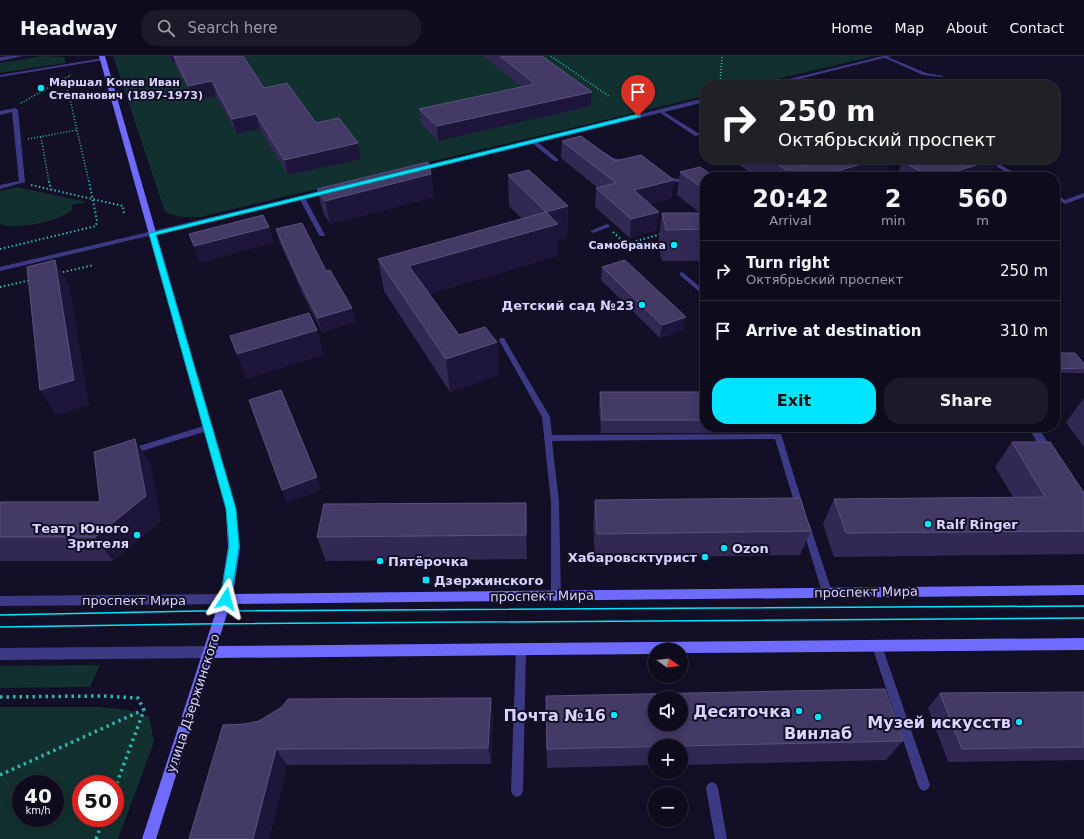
<!DOCTYPE html>
<meta charset="utf-8">
<style>
body{margin:0;font-family:"DejaVu Sans",sans-serif;background:#1c1929;color:#f1f3f6;height:100vh;display:flex;flex-direction:column;font-size:15px;white-space:nowrap}
*{box-sizing:border-box;margin:0}
p{font-size:13px;color:#9b9ba3}
.icon{flex:none;width:22px;height:22px;fill:none;stroke:currentColor;stroke-width:2;stroke-linecap:round;stroke-linejoin:round}
.map{position:relative;flex:1;overflow:hidden}
.drawer{position:absolute;left:700px;top:116px;width:360px;height:260px;display:flex;flex-direction:column;background:#0e0b1c;border-radius:16px;box-shadow:0 2px 10px #0003,0 0 0 1px #2e2b3b}
.drawer>*{flex:none}
.guide{position:absolute;left:700px;top:24px;width:360px;height:84px;border-radius:16px;box-shadow:0 2px 10px #0003,0 0 0 1px #2e2b3b;background:#202124;color:#fff;overflow:hidden}
.needle{width:26px;rotate:104deg}
.fabs{position:absolute;left:648px;top:587px;display:grid;gap:8px}
.fabs a{display:grid;place-items:center;width:40px;height:40px;border-radius:50%;background:#0e0b1c;box-shadow:0 2px 10px #0003,0 0 0 1px #2e2b3b;font-size:20px}
.speed{position:absolute;left:12px;top:719px;display:flex;gap:8px;font-size:20px;font-weight:700;text-align:center}
.speed>*{display:grid;place-content:center;width:52px;height:52px;border-radius:50%;background:#0e0b1c;box-shadow:0 2px 10px #0003,0 0 0 1px #2e2b3b;line-height:1}
.speed small{font-size:10px;font-weight:400}
.speed .limit{border:6px solid #d22;background:#fff;color:#111}
.pin{position:absolute;display:grid;place-items:center;width:34px;height:34px;color:#fff;margin:-41px -17px;border-radius:50% 50% 50% 0;rotate:-45deg;box-shadow:0 0 4px #0007}
.pin .icon{rotate:45deg}
.me{position:absolute;width:44px;margin:-22px;rotate:9deg;stroke-linejoin:round;filter:drop-shadow(0 0 3px #0008)}
.turn{display:flex;align-items:center;gap:14px;height:84px;padding:0 12px;font-size:18px}
.turn .icon{width:52px;height:52px;stroke-width:2.5}
.turn b{display:block;font-size:28px;line-height:34px}
.eta{display:flex;justify-content:space-evenly;align-items:center;height:68px;text-align:center}
.eta b{font-size:24px;font-weight:600;line-height:28px}
.action{display:flex;gap:8px;margin-top:auto;padding:8px 12px}
.action a{flex:1;height:46px;border-radius:16px;background:#00e5ff;color:#111;font-size:16px;font-weight:600;line-height:46px;text-align:center}
.action a+a{background:#1c1929;color:#f1f3f6}
ul{padding:0;list-style:none}
li{display:flex;align-items:center;gap:12px;height:60px;padding:0 12px;border-top:1px solid #2e2b3b}
li div{flex:1}
li b{display:block;font-size:15px}
li em{font-style:normal}
header{display:flex;align-items:center;gap:24px;box-sizing:border-box;height:56px;padding:0 20px;background:#0e0b1c;border-bottom:1px solid #2e2b3b}
header strong{font-size:19px}
nav{display:flex;gap:22px;margin-inline-start:auto;font-size:14px}
.search{width:280px;height:36px;background:#1c1929;display:flex;align-items:center;gap:10px;box-sizing:border-box;padding:0 14px;border-radius:16px;color:#9b9ba3;font-size:15px}
.map>svg:first-child{display:block}
.green{fill:#12302f;fill-rule:evenodd}
.lines{fill:none;stroke-linecap:round;stroke-linejoin:round}
.path-far2{stroke:#2fb8b0;stroke-width:1.5;stroke-dasharray:1 2;stroke-linecap:butt}
.path-far1{stroke:#2fb8b0;stroke-width:2;stroke-dasharray:1.5 2.5;stroke-linecap:butt}
.path{stroke:#2fb8b0;stroke-width:3.5;stroke-dasharray:2.5 4;stroke-linecap:butt}
.service{fill:#3d3a85;fill-rule:evenodd}
.pedestrian{fill:#3d3a85;fill-rule:evenodd}
.minor{fill:#3d3a85;fill-rule:evenodd}
.tertiary{fill:#3d3a85;fill-rule:evenodd}
.secondary{fill:#6f6bff;fill-rule:evenodd}
.tram{stroke:#00e5ff;stroke-width:1.5}
.wall{fill:#312854}
.shaded-wall{fill:#1d163a}
.building{fill:#433a66;stroke:#5a527e;fill-rule:evenodd}
.route{fill:#00e5ff;stroke:#0095a6}
.poi-dot{fill:#00e5ff;stroke:#130f26;stroke-width:1.5}
.labels{text-anchor:middle;dominant-baseline:central;stroke-width:4;stroke-linejoin:round;paint-order:stroke}
.far-poi-label{font-size:11px;font-weight:bold;fill:#d9d4ff;stroke:#130f26;text-anchor:start}
.poi-label{font-size:13px;font-weight:bold;fill:#d9d4ff;stroke:#130f26;text-anchor:start}
.street-label{font-size:13px;fill:#d9d4ff;stroke:#130f26}
.near-poi-label{font-size:16px;font-weight:bold;fill:#d9d4ff;stroke:#130f26;text-anchor:end}
</style>
<header>
<strong>Headway</strong>
<div class="search"><svg class="icon" aria-label="search" viewBox="0 0 24 24"><circle cx="10" cy="10" r="6"/><path d="M15 15l6 6"/></svg>Search here</div>
<nav><a>Home</a><a>Map</a><a>About</a><a>Contact</a></nav>
</header>
<div class="map">
<svg width="1084" height="783" viewBox="0 0 1084 783">
<rect width="100%" height="100%" fill="#130f26"/>
<path class="green" d="M43,0L64,1L66,7L0,17V7Z
M113,0H874L753,29H705V40L200,161C188,162 177,161 165,156Z
M17,131L87,146L72,149L73,153C61,165 27,171 9,170C6,170 3,169 0,168V135Z
M100,609L90,631L0,632V610Z
M0,651H100L128,654L149,661L154,686L118,783H0ZM21,728H55V762H21ZM81,728H115V762H81Z"/>
<g class="lines">
<path class="path-far2" d="M551,0L610,41
M65,22L89,126
M720,29L722,0
M21,47L71,19
M41,81L49,126
M28,83L77,74"/>
<path class="path-far1" d="M49,125L51,134
M31,129L123,150L124,158
M613,176L626,188L661,178
M0,193L96,170L97,165L89,125
M59,217L94,209
M0,231L31,224"/>
<path class="path" d="M0,641L103,640L138,642L144,654L115,732
M0,719L143,654
M96,783L104,762"/>
<path class="service" d="M885,0L926,17L944,20L942,21L923,19L885,2Z
M103,2L104,4L0,21V19Z
M661,54L698,77L705,76V78L695,80L659,56V55Z
M531,84H535L558,103V105H554L531,86Z
M604,96L613,102L632,106L629,108L609,104L601,98Z
M983,103H990L1022,121H1015Z
M665,117L671,122L705,127V131L667,124L662,119Z
M1084,137V141L1065,148L1055,142V138L1065,144Z
M302,140L305,142L325,179L324,180H320L319,179L299,142Z
M607,168L610,170L609,171L593,177L590,175Z
M682,216L705,235V240L703,239L680,219V217Z
M500,282H504L505,284L550,361L552,379L781,378L804,452L803,454H797L796,452L775,383L552,385L559,446L561,541L559,544L556,545L553,544L551,541V446L542,361L499,284Z
M207,369L211,372L210,374L132,398L128,395L129,393Z
M806,466L809,468L810,470L832,536L830,539L827,540L824,539L822,536L802,470L803,468Z
M877,585L881,587L882,590L930,729L928,733L924,735L920,733L918,729L872,590L873,587Z
M521,588L525,590L526,593L523,735L521,739L517,741L513,739L511,735L516,593L517,590Z
M712,726L716,728L718,732L727,783H715L706,732L708,728Z"/>
<path class="pedestrian" d="M10,0H23L0,5V1Z
M15,52L18,54L25,126L0,133V129L19,125L12,56L0,59V55Z"/>
<path class="minor" d="M1028,371H1038L1054,396L1053,399H1045Z"/>
<path class="tertiary" d="M883,0H892L775,29H765Z
M705,42V46L417,116L414,114Z
M332,133L335,135L334,136L0,215V211Z
M226,538L230,539L232,543L230,547L226,548L0,550V540Z
M210,590L214,592L216,596L214,600L210,602L0,604V592Z"/>
<path class="secondary" d="M99,0H105L236,453L240,491L233,538L1084,529V539L230,548L217,590L1084,582V594L681,597V594H655V598L213,602L156,783H142L220,543L228,491L226,453Z"/>
<path class="tram" d="M0,559L198,555L1084,550
M0,571L195,568L1084,562"/>
</g>
<path class="wall" d="M168,0H243L264,32L316,67L358,87L361,103L288,119L260,73L237,78L216,40L193,44L174,6H172Z
M484,0H542L592,36L591,50L438,85L421,68L419,53L522,31Z
M705,61V86L701,84L704,62Z
M562,85L615,105L674,124L671,142L650,148L657,174L630,182L595,151L596,132H598L561,102Z
M730,103H794L805,110L886,120L884,121H757Z
M910,103H1024L1004,109L998,106L996,112L966,121H908L899,115L902,105Z
M680,116L705,121V205H662L658,189L662,157H700L677,139Z
M508,119L568,150L567,182L558,184L557,200L429,238L459,279L497,286L499,319L450,336L384,235L378,203L522,163L509,150Z
M317,133L434,141L330,168L323,156Z
M276,173L326,215L355,266L322,276L302,236L280,187Z
M602,211L683,274L660,282L601,224Z
M1055,297L1084,312V317H1055Z
M600,336H705V371H772L770,377H601L599,349Z
M1084,342V390H1083L1066,366Z
M1012,386L1084,437V498L834,501L823,468L834,443L1013,441L995,411Z
M150,407L161,465L113,505H0V446H100Z
M595,444L811,475L800,499L595,502L593,469Z
M526,447L527,503L326,505L317,481Z
M1084,636V704L948,706L928,652L940,637Z
M546,640L903,685L886,704L681,709V690H655V709L547,712L546,660Z
M493,660L491,708L287,709L269,783H189L245,668Z"/>
<path class="shaded-wall" d="M170,0H173L174,6H172Z
M212,25L216,40L193,44L188,30Z
M592,36L591,50L438,85L437,70Z
M256,58L260,73L237,78L232,63Z
M358,87L361,103L288,119L284,104Z
M877,103H892L886,120L884,121H819Z
M996,103H1000L996,112L966,121H937Z
M1007,103H1024L1004,109Z
M431,118L434,141L330,168L325,145Z
M674,124L671,142L632,153L634,134Z
M568,150L567,182L558,184L557,200L414,243L409,210L546,156Z
M659,156L657,174L630,182L631,163Z
M269,171L274,187L200,207L194,190Z
M55,204L69,228L89,349L56,359L40,334Z
M1058,224L1055,229V225Z
M352,252L355,266L322,276L318,262Z
M686,261L683,274L660,282L662,269Z
M317,274L324,299L246,323L237,298Z
M497,286L499,319L450,336L446,303Z
M135,383L150,407L161,465L113,505L95,481Z
M317,421L322,434L287,447L282,434Z
M526,447L527,471V503L526,479Z
M491,642L493,660L491,708L488,692Z
M276,693L287,709L269,783H253Z"/>
<path class="building" d="M174,0H243L264,32L287,27L316,67L339,62L358,87L284,104L256,58L232,63L212,25L188,30Z
M500,0H542L592,36L437,70L419,53L535,28Z
M581,80L615,105L641,99L674,124L634,134L659,156L631,163L596,132L616,127L562,85Z
M769,103H794L805,110L827,103H877L819,121H797Z
M910,103H996L937,121H930L902,105Z
M428,106L431,118L325,145L317,133Z
M700,111L715,121H705V134L680,116Z
M529,114L568,150L546,156L508,119Z
M546,156L558,168L409,210L459,279L485,271L497,286L446,303L378,203Z
M662,157H705V173L666,174Z
M263,159L269,171L194,190L189,178Z
M302,167L326,215L330,214L352,252L318,262L298,222L276,173Z
M55,204L74,324L40,334L27,211Z
M625,204L686,261L662,269L602,211Z
M1055,222L1058,224L1055,225Z
M309,257L317,274L237,298L230,280Z
M1055,297H1075L1084,308V312L1056,313L1055,312Z
M281,334L317,421L282,434L249,344Z
M600,336H705V364H602Z
M135,383L146,440L95,481H0V446H100L94,396Z
M1012,386H1050L1084,437V475L846,477L834,443L1045,441Z
M800,442L811,475L597,478L595,444Z
M526,447V479L317,481L324,448Z
M885,633L903,685L547,693L546,640ZM655,642H681V668H655Z
M1084,636V691L962,693L940,637Z
M491,642L488,692L276,693L253,783H189L223,669L245,668L259,665L282,651L288,643Z"/>
<path class="route" d="M638,58L641,60L640,61L156,179L236,453L239,490L231,543L230,547L226,548L222,547L220,543L229,490L226,453L149,178L150,177Z"/>
<g class="poi-dot">
<circle cx="41" cy="32" r="4"/>
<circle cx="674" cy="189" r="4"/>
<circle cx="642" cy="249" r="4"/>
<circle cx="928" cy="468" r="4"/>
<circle cx="137" cy="479" r="4"/>
<circle cx="724" cy="492" r="4"/>
<circle cx="705" cy="501" r="4"/>
<circle cx="380" cy="505" r="4"/>
<rect x="422" y="520" width="8" height="8" rx="2"/>
<circle cx="799" cy="655" r="4"/>
<circle cx="614" cy="659" r="4"/>
<circle cx="818" cy="661" r="4"/>
<circle cx="1019" cy="666" r="4"/>
</g>
<g class="labels">
<g class="far-poi-label">
<text x="49" y="26">Маршал Конев Иван<tspan x="49" dy="13">Степанович (1897-1973)</tspan></text>
<text x="666" y="189" text-anchor="end">Самобранка</text>
</g>
<g class="poi-label">
<text x="634" y="249" text-anchor="end">Детский сад №23</text>
<text x="936" y="468">Ralf Ringer</text>
<text x="129" y="472" text-anchor="end">Театр Юного<tspan x="129" dy="15">Зрителя</tspan></text>
<text x="732" y="492">Ozon</text>
<text x="697" y="501" text-anchor="end">Хабаровсктурист</text>
<text x="388" y="505">Пятёрочка</text>
<text x="434" y="524">Дзержинского</text>
</g>
<g class="street-label">
<text transform="translate(866 536) rotate(-1)">проспект Мира</text>
<text transform="translate(542 540) rotate(-1)">проспект Мира</text>
<text x="134" y="544">проспект Мира</text>
<text transform="translate(193 647) rotate(-72)">улица Дзержинского</text>
</g>
<g class="near-poi-label">
<text x="791" y="655">Десяточка</text>
<text x="606" y="659">Почта №16</text>
<text x="1011" y="666">Музей искусств</text>
<text x="818" y="677" text-anchor="middle">Винлаб</text>
</g>
</g>
</svg>
<div class="fabs">
<a><svg class="needle" viewBox="-14 -14 28 28"><path d="M0-13l5 13h-10z" fill="#e53935"/><path d="M0 13l5-13h-10z" fill="#9b9ba3"/></svg></a>
<a><svg class="icon" aria-label="sound" viewBox="0 0 24 24"><path d="M4 9h4l5-4v14l-5-4H4zM17 9q2 3 0 6"/></svg></a>
<a>+</a>
<a>−</a>
</div>
<div class="speed"><div>40<small>km/h</small></div><div class="limit">50</div></div>
<div class="pin" style="left:638px;top:60px;background:#d93025"><svg class="icon" aria-label="arrive" viewBox="0 0 24 24"><path d="M6 21V4h12l-3 4 3 4H6"/></svg></div>
<svg class="me" style="left:226px;top:543px" viewBox="-20 -20 40 40"><path d="M0-17L14 15 0 8-14 15z" fill="#00e5ff" stroke="#fff" stroke-width="4"/></svg>
<div class="guide">
<div class="turn"><svg class="icon" aria-label="right" viewBox="0 0 24 24"><path d="M7 20v-9h11M14 6l5 5-5 5"/></svg><div><b>250 m</b>Октябрьский проспект</div></div>
</div>
<section class="drawer">
<div class="eta">
<div><b>20:42</b><p>Arrival</p></div>
<div><b>2</b><p>min</p></div>
<div><b>560</b><p>m</p></div>
</div>
<ul>
<li><svg class="icon" aria-label="right" viewBox="0 0 24 24"><path d="M7 20v-9h11M14 6l5 5-5 5"/></svg><div><b>Turn right</b><p>Октябрьский проспект</p></div><em>250 m</em></li>
<li><svg class="icon" aria-label="arrive" viewBox="0 0 24 24"><path d="M6 21V4h12l-3 4 3 4H6"/></svg><div><b>Arrive at destination</b></div><em>310 m</em></li>
</ul>
<div class="action"><a>Exit</a><a>Share</a></div>
</section>
</div>
